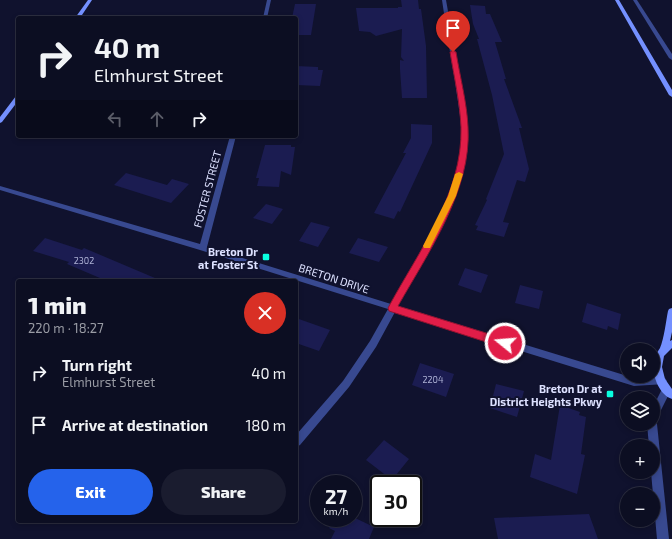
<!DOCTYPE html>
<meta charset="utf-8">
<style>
body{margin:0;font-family:"Exo 2",sans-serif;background:#1a1c2f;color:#f1f3f6;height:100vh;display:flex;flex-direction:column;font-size:15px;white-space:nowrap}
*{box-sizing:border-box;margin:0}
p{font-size:13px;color:#9a9ca5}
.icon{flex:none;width:22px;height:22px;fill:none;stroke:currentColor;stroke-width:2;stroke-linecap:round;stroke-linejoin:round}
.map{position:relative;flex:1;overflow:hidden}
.drawer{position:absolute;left:16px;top:279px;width:282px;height:244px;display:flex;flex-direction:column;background:#0c0e22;border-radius:4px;box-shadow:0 2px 6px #0003,0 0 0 1px #2c2e40}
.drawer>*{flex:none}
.guide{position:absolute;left:16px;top:16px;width:282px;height:122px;border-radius:4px;box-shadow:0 2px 6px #0003,0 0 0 1px #2c2e40;background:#0c0e22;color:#f1f3f6;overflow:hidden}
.controls{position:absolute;left:620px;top:343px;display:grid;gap:8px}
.controls a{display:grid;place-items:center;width:40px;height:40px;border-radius:50%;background:#0c0e22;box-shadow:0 2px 6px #0003,0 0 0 1px #2c2e40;font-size:20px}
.speed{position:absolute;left:310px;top:475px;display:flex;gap:8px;font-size:20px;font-weight:700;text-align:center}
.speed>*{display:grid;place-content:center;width:52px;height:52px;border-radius:50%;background:#0c0e22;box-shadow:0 2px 6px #0003,0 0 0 1px #2c2e40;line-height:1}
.speed small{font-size:10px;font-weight:400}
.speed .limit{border:2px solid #111;border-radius:6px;background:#fff;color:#111}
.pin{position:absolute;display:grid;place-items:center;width:34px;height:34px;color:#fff;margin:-41px -17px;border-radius:50% 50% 50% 0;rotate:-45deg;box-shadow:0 0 4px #0007}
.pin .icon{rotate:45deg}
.me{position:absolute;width:44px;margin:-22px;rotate:287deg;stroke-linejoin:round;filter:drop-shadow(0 0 3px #0008)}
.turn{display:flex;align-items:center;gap:14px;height:84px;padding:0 12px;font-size:18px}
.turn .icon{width:52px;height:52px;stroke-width:2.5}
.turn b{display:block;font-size:28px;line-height:34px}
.lanes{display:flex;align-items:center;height:38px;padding:0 12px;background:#0003;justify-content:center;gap:20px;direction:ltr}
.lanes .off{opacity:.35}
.round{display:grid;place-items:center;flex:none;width:42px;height:42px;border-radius:21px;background:#1a1c2f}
.headline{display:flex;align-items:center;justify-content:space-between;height:68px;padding:0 12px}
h1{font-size:24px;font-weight:800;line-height:30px}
.primary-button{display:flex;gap:8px;margin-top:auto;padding:8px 12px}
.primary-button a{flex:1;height:46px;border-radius:24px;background:#2563eb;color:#fff;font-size:16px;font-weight:800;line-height:46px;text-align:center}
.primary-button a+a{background:#1a1c2f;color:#f1f3f6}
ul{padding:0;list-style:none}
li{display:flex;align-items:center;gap:12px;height:52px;padding:0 12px}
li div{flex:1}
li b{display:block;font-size:15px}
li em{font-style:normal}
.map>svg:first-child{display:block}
.building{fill:#1b1c51}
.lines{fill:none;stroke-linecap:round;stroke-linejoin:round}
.lane{fill:#384990;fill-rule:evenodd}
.street{fill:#384990;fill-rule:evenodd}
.secondary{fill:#7490ff;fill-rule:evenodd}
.route{fill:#e11d48;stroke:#92132f}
.slow{fill:#f59e0b}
.poi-dot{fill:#09ffe0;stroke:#10122e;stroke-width:1.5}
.labels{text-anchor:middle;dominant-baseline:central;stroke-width:4;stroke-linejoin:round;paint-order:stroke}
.number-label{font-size:9px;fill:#acb0d4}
.street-label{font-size:11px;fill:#dde1ff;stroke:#10122e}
.poi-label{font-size:11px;font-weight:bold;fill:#dde1ff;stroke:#10122e;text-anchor:end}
</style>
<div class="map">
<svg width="672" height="539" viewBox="0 0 672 539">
<rect width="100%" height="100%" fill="#10122e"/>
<path class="building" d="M401,0H418L419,9H421L426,46L427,98H402L400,69V60L404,61L401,57L402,29L376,36L370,32L359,31V30L356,8H398V7H402Z
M295,4H316L311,35H296V18H292Z
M470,5L485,6L486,14H490L502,42H495L506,79H504L522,128H519L529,169L525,182L517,180L503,222L509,223L504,237L476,230L478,226L475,225L487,200L486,199L504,154L492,95L477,39H479L473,24Z
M296,66L318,67V70H323L320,86L296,85Z
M411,124L432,125V143L400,212L398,211L394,219L374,213L406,153H403L411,138Z
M265,145H291V147H295L291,175L281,171L279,187L257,186L259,178H256Z
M126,173L167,185L172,179L189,184L171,203L114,185Z
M266,204L283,209L272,224L253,218Z
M311,222L330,227L318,247L299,241Z
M45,238L82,250L84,248L162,281H107L67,264L69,262L33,251Z
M358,238L388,247L379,262L349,253Z
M465,268L488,275L481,293L458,285Z
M520,285L543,291L539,309L515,303Z
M587,303L621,314L618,330L608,326L607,330L582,322Z
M296,318L330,330L319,351L296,343Z
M420,363L454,374L446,397L412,385Z
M496,384L524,391L517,417L490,408Z
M560,405L580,412L579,415L586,417L581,454L585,455L577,494L530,477L535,454L551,460Z
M384,440L409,459L392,480L366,460Z
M589,514L598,539H498L494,518Z
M335,518H355L374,527L369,539H331L335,531L329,528Z"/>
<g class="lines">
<path class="lane" d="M633,0H637L672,54V60L669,58Z"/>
<path class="street" d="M267,0H271L267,18H263Z
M442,0H446C451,28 456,56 461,84C465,106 470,128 467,151C462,201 422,261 398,306L634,378L662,377L665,378L667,381L665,384L634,386L395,312L376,347L349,387L300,445L296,447V435L343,381L370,341L388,309L200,250L0,190V186L200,244L230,136H236L207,247L391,304C415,260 456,199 461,150C463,126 458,104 455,81C450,54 446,27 442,0Z
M666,386L669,387L671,390L656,420L655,421L657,424L669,539H657L651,472H653V446H649L647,424H653V407L663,387Z"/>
<path class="secondary" d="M88,0H92L80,18H75Z
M615,0H619L672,90V97L669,95Z
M18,95V101L2,122L0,123V117L16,96Z
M672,308V332L670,341L672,340V348L664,356L662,367L665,379L672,389V399C659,395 652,375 653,362C654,356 657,353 660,348C664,339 666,321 668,311L669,309Z"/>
</g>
<path class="route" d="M453,50L456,52C460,77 467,103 468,127C472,190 428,253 398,306L509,340L510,343L509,346L505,348L389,311L388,308C418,252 463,194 461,127C460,103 454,76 450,52Z"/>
<path class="slow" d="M459,172L463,174L456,196L430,248H424L423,246L448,196L455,174Z"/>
<g class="poi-dot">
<rect x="262" y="253" width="8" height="8" rx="2"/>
<rect x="606" y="390" width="8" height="8" rx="2"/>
</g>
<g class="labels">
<g class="number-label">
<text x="84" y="260">2302</text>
<text x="433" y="379">2204</text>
</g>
<g class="street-label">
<text transform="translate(207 189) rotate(-75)">FOSTER STREET</text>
<text transform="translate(334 278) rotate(18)">BRETON DRIVE</text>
</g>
<g class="poi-label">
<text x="258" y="251">Breton Dr<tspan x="258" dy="13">at Foster St</tspan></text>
<text x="602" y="388">Breton Dr at<tspan x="602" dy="13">District Heights Pkwy</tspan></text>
</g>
</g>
</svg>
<div class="controls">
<a><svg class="icon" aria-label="sound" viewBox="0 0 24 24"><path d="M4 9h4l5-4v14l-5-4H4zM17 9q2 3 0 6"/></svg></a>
<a><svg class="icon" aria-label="layers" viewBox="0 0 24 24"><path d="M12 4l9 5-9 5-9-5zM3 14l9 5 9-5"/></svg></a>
<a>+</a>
<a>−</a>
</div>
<div class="speed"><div>27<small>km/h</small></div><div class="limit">30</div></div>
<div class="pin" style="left:453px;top:52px;background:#d93025"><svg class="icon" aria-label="arrive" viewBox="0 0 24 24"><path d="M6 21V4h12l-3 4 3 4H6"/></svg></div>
<svg class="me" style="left:505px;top:343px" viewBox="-20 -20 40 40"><circle r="17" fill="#e11d48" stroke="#fff" stroke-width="3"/><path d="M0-11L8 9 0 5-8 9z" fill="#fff"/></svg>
<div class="guide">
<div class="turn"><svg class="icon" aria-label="right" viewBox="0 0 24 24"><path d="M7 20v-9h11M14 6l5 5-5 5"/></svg><div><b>40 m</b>Elmhurst Street</div></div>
<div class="lanes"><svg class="icon off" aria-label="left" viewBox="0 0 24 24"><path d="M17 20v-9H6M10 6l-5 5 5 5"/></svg><svg class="icon off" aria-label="ahead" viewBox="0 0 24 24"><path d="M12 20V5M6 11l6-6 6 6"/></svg><svg class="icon" aria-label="right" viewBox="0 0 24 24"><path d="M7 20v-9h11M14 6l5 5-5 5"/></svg></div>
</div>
<section class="drawer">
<div class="headline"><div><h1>1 min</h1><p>220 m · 18:27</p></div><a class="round" style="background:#d93025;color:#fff"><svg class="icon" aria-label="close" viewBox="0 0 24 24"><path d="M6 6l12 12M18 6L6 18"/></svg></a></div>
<ul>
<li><svg class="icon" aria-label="right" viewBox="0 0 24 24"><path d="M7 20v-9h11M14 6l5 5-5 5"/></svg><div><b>Turn right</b><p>Elmhurst Street</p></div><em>40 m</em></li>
<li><svg class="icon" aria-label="arrive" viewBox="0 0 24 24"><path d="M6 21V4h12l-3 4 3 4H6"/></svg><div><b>Arrive at destination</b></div><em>180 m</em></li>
</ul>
<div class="primary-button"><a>Exit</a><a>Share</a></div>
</section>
</div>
